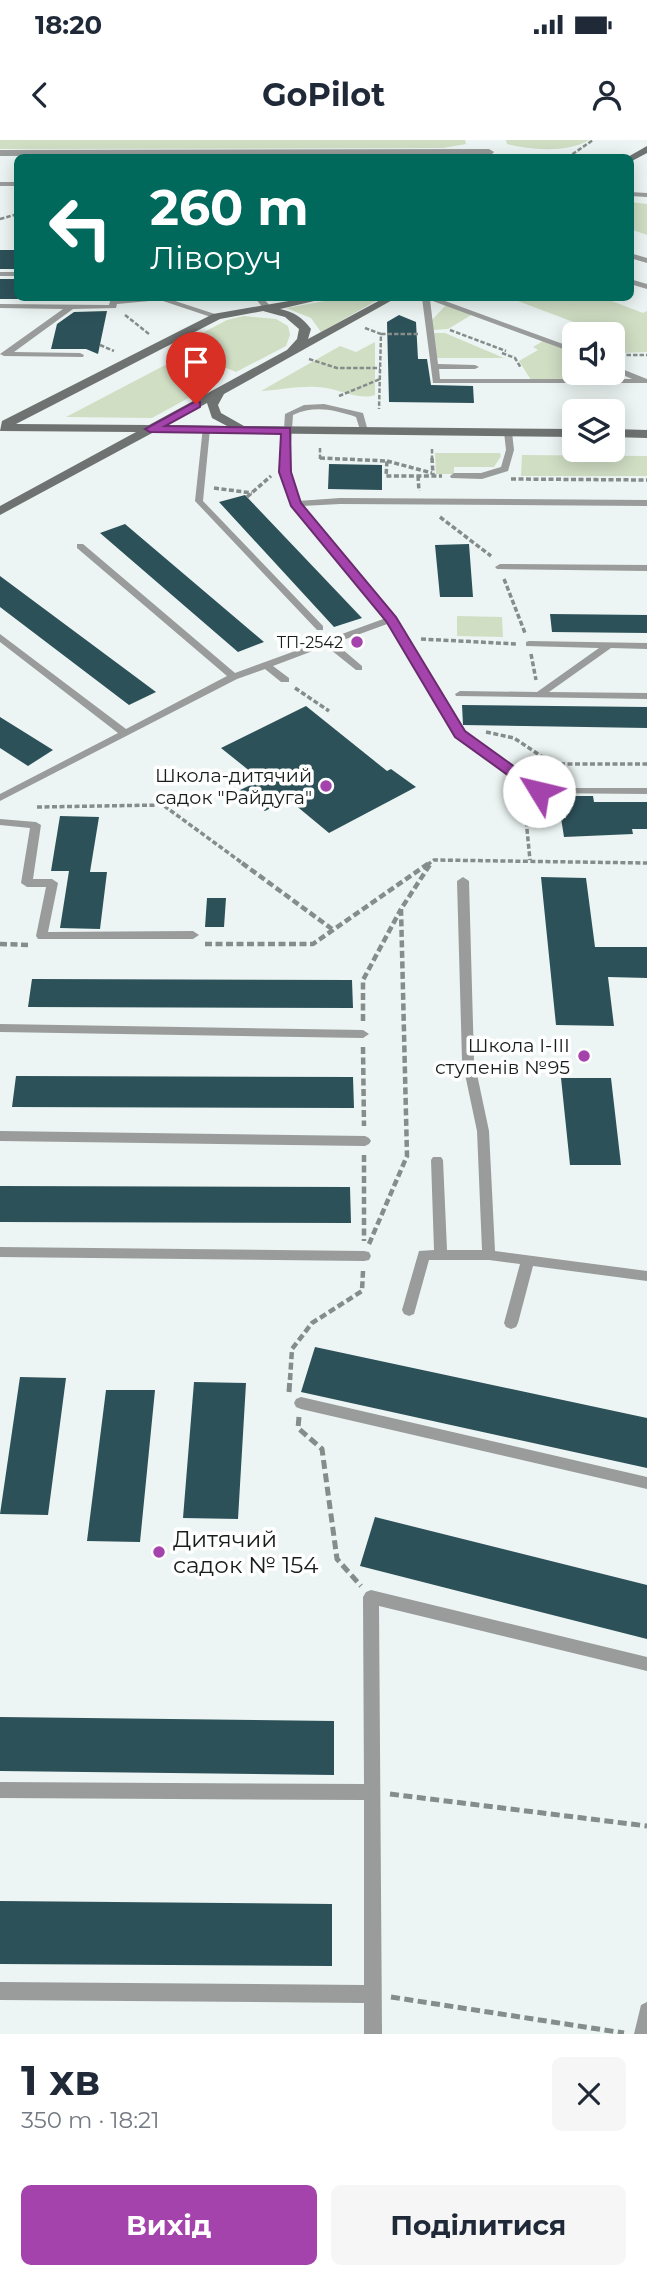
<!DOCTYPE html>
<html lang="uk">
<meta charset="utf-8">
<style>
body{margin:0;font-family:Montserrat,sans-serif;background:#f6f6f7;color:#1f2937;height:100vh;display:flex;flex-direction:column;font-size:26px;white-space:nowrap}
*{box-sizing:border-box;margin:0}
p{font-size:23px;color:#747a83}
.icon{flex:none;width:38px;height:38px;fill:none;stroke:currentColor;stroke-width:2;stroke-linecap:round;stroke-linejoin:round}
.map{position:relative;height:1894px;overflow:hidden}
.panel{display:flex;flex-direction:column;background:#fff;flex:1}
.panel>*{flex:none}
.guide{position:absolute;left:14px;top:14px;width:620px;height:147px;border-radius:10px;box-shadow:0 4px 18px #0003;background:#00695c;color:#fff;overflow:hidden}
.tools{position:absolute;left:562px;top:182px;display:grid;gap:14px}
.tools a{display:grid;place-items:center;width:63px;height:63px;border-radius:10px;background:#fff;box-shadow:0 4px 18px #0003;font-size:35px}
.pin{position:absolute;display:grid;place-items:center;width:60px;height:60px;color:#fff;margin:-72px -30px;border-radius:50% 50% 50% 0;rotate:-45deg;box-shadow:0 0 7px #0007}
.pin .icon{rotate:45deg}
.me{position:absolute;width:77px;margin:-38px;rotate:306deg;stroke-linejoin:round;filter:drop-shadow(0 0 5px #0008)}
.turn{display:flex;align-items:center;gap:24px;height:147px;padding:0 21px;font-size:32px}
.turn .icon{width:91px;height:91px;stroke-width:2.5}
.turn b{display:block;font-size:49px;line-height:60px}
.round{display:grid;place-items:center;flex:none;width:74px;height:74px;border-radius:10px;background:#f6f6f7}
.overview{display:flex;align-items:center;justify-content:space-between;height:119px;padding:0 21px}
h1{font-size:42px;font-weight:700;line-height:52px}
.action{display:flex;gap:14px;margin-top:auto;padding:14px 21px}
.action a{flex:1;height:80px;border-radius:10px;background:#a443ab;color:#fff;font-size:28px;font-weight:700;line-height:80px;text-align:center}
.action a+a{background:#f6f6f7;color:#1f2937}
.status{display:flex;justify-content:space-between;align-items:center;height:49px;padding:0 35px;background:#fff;direction:ltr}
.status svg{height:19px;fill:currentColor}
header{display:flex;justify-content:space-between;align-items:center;height:91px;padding:0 21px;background:#fff;font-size:32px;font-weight:700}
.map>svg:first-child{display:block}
.green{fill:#d0dec4}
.building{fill:#2d5159}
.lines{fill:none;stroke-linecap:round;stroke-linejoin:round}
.path-far3{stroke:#858c8a;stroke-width:2.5;stroke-dasharray:4.5 2;stroke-linecap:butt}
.path-far2{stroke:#858c8a;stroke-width:3.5;stroke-dasharray:5 2.5;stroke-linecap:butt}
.path-far1{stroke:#858c8a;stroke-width:4.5;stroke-dasharray:7 3.5;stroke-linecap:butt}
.path{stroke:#858c8a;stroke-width:5;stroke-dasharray:9 4.5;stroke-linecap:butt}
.service{fill:#999c9a;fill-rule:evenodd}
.minor{fill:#999c9a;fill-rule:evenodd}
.secondary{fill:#6e7270;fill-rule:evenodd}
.route{fill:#a443ab;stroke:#6b2c6f;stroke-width:2}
.poi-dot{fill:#a443ab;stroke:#fff;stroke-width:2.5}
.labels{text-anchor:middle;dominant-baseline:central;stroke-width:7;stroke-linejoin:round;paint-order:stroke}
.far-poi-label{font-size:16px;fill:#191d1c;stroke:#fff;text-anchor:end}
.poi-label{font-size:19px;fill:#191d1c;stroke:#fff;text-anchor:end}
.near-poi-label{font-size:23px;fill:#191d1c;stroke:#fff;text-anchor:start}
</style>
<div class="status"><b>18:20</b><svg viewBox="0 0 49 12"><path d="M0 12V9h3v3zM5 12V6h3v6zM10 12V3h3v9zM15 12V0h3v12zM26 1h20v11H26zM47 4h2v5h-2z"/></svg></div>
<header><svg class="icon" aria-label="back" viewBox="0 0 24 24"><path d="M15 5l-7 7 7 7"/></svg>GoPilot<svg class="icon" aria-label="person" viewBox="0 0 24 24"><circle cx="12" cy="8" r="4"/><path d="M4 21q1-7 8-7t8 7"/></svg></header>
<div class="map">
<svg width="647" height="1894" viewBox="0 0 647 1894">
<rect width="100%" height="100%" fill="#ecf5f3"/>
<path class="green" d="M0,0H465L466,4L443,8L0,9Z
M506,0H589C569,13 530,10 507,4Z
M630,62L647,64V95L630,89Z
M342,158H381L321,192L311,178L286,168Z
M510,158H604L643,173L647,171V212L621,213L613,218L612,194H605Z
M446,165L473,174L448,189L433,190L432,180Z
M244,176L276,179L288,186L290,195L286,206L236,232L176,207L227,180Z
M433,193H445L504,218H436Z
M543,201L574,213V233L598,236L601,233H612L613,229L618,232L611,240H531L519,221L538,210L533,207Z
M375,202V255C356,261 337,247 317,247C298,246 280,250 261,251L340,206L356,212Z
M171,222L214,244L152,278L66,277Z
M435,313H500L501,316L494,327H454V334H436Z
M522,315L647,316V336H521Z
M457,476L502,477L503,497L457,496Z"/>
<path class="building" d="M0,110H18V129H0Z
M0,139H18V159H0Z
M107,171L98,214L86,209H51L57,184L74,172Z
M399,175L416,182L418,219H427L431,245L473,246L474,263L389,262L387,182Z
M329,324L382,325V350L328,349Z
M245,355L362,478L334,487L219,362Z
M125,384L264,502L238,512L100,393Z
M469,404L473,457H440L435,405Z
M0,436L156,552L129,565L0,467Z
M550,474L647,475V493L552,492Z
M462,565L647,567V588L463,585Z
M306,566L387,631L391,629L416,647L329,693L288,659L265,671L240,650L261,640L221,608Z
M0,577L53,610L28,626L0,608Z
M564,656H593L594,662H647V689H632L633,694L564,697L561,678H566Z
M60,676L99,677L90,732H107L100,789L60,788L69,731H51Z
M541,737L586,738L595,807H647V838L608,837L614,886L556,885Z
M207,758H226L224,787H205Z
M32,839L352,840L353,868L28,867Z
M16,936L353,937L354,968L12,967Z
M561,938H611L621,1025H570Z
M0,1046L350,1047L351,1083L0,1082Z
M315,1207L647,1278V1328L301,1252Z
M20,1237L66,1238L48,1375L0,1374Z
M194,1242L246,1243L238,1379L183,1378Z
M106,1250H155L140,1402L87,1401Z
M375,1377L647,1445V1499L360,1426Z
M0,1577L334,1581V1635L0,1631Z
M0,1761L332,1764V1826L0,1824Z"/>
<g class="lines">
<path class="path-far3" d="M567,18L593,0
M0,79L18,74
M125,175L149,194
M365,188L381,194L379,269
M450,190L506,211
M381,194H419
M100,205L114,211
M174,213L221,234
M502,213L515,218L521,228
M620,215H647
M309,219L337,228H380
M339,256L380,239
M320,308V320
M432,309V320"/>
<path class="path-far2" d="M320,318L387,321L386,336H442
M432,318L433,335
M387,321L432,333
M418,336L419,351
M511,339L647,340
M214,348L252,353
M247,357L271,336
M440,377L491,416
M504,439L525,493
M421,499L517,504
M531,514L536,540
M295,548L329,571
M486,592L514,598L553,624H647
M524,659L530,720
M37,667L163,665L245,725
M427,725L434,720L647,723"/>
<path class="path-far1" d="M242,723L332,789
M0,804L29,805
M205,804H313L429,723
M363,881V840L401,769
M363,907L364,986
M364,1015V1101
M369,1104L407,1016L401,769L431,723
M290,1240L292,1209L312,1183L362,1151L363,1131"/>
<path class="path" d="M289,1252L290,1238
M299,1277L298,1288L322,1309L337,1419L361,1446
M390,1654L647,1686
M391,1857L624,1893"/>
<path class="service" d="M0,42H18V46H0Z
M630,52L647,53V57L630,56Z
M630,113L647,118V123L630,118Z
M0,132H18V136H0Z
M630,139L647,144V149L630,144Z
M111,158H166L221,176L214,178L160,160L117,164L116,168L73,169L14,212L80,213L84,215L83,217L4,216L0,214L63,169L0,168V164L109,165Z
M255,158H263L271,167L264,169Z
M422,158H437L574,208V213L430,160L438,224L475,225L479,227L475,229H439L440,239H632L612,230V225L647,239V243H433Z
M324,264L363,273L368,291L361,293L356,277C334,270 315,265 293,275L289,333L298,361L340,358L647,360V366L340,364L302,366L395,477L464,592L541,648H647V654L535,653L456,596L390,483L335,503L362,526V530H356L326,506L273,526L289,538V542H281L265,529L237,539L0,661V654L118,593L0,502V494L126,589L227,536L77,408V404H83L235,533L386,478L291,364L281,333L285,274L304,265Z
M203,287L210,289L203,361L323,486V490H317L195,361Z
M508,289L512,292L514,310L508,331L482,339L451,338L450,336L454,333H481L501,327L506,310L504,292Z
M500,424L647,425V431L497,429L495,427Z
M529,501L647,503V509L611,508L549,552L647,553V559L456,556L455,554L460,551L537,552L599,508L526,506V502Z
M0,679L36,682L41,685L33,739H52L58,743L48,792L193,791L199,795L193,799H38L36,796L46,747H27L21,743L30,688L0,685Z
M463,737L469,741L474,920L489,991L495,1111L647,1131V1141L533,1126L518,1183L516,1187L511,1189L506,1187L504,1183L520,1124L489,1120H429L414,1174L409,1176L404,1174L402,1170L419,1111L434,1110L431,1020L433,1017H441L443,1020L447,1110H482L477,991L462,920L457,741Z
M0,884L363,890L369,894L363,898L0,892Z
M0,991L365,996L369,998L371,1001L369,1004L365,1006L0,1001Z
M0,1107L364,1111L369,1112L371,1116L369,1120L364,1121L0,1117Z
M301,1257L647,1337V1349L301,1269L296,1267L294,1263L296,1259Z
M371,1450L647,1517V1531L379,1466L382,1894H364V1863L0,1860V1842L364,1845V1660L0,1658V1642L364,1644L363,1457L366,1452Z
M647,1862V1894H634L641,1865Z"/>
<path class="minor" d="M489,9L494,12L492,14L0,16V10Z"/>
<path class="secondary" d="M647,6V13L630,22V18H626Z
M306,158H327L280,169C294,172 302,177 311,189L308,199L384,158H396L224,254L218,265L221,273L244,286L574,289V297L154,292L0,375V366L136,292L0,291L2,281L213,174ZM263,171L285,177L299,189L297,199L287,210L149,285L16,284L220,179ZM207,263L212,278L227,286L167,285Z
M612,289L647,290V298L612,297Z"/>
</g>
<path class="route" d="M196,261L200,262V267L165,286L290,288L291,332L301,363L396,477L465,591L544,648V654H534L455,597L386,481L291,366L279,332L281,294L150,292L145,289Z"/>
<g class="poi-dot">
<circle cx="357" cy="502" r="7"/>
<circle cx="326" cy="646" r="7"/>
<circle cx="584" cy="916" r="7"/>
<circle cx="159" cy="1412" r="7"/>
</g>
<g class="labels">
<g class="far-poi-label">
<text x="343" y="502">ТП-2542</text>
</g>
<g class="poi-label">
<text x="312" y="635">Школа-дитячий<tspan x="312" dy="22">садок "Райдуга"</tspan></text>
<text x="570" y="905">Школа І-ІІІ<tspan x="570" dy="22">ступенів №95</tspan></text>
</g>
<g class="near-poi-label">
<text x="173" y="1399">Дитячий<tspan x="173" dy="26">садок № 154</tspan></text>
</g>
</g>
</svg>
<div class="tools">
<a><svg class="icon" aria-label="sound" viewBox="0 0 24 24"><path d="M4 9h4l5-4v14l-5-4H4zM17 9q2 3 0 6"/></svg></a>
<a><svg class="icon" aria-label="layers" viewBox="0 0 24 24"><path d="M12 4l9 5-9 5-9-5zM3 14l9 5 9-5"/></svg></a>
</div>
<div class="pin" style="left:196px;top:264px;background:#d93025"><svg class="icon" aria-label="arrive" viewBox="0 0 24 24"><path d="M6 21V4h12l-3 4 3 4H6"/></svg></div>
<svg class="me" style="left:539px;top:651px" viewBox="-20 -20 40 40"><circle r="19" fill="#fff"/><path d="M0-13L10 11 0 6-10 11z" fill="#a443ab"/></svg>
<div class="guide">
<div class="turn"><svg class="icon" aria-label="left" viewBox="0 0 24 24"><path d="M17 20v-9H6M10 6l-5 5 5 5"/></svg><div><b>260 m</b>Ліворуч</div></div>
</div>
</div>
<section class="panel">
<div class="overview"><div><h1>1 хв</h1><p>350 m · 18:21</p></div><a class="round"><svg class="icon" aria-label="close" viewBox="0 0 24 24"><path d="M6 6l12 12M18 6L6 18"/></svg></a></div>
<div class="action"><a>Вихід</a><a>Поділитися</a></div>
</section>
